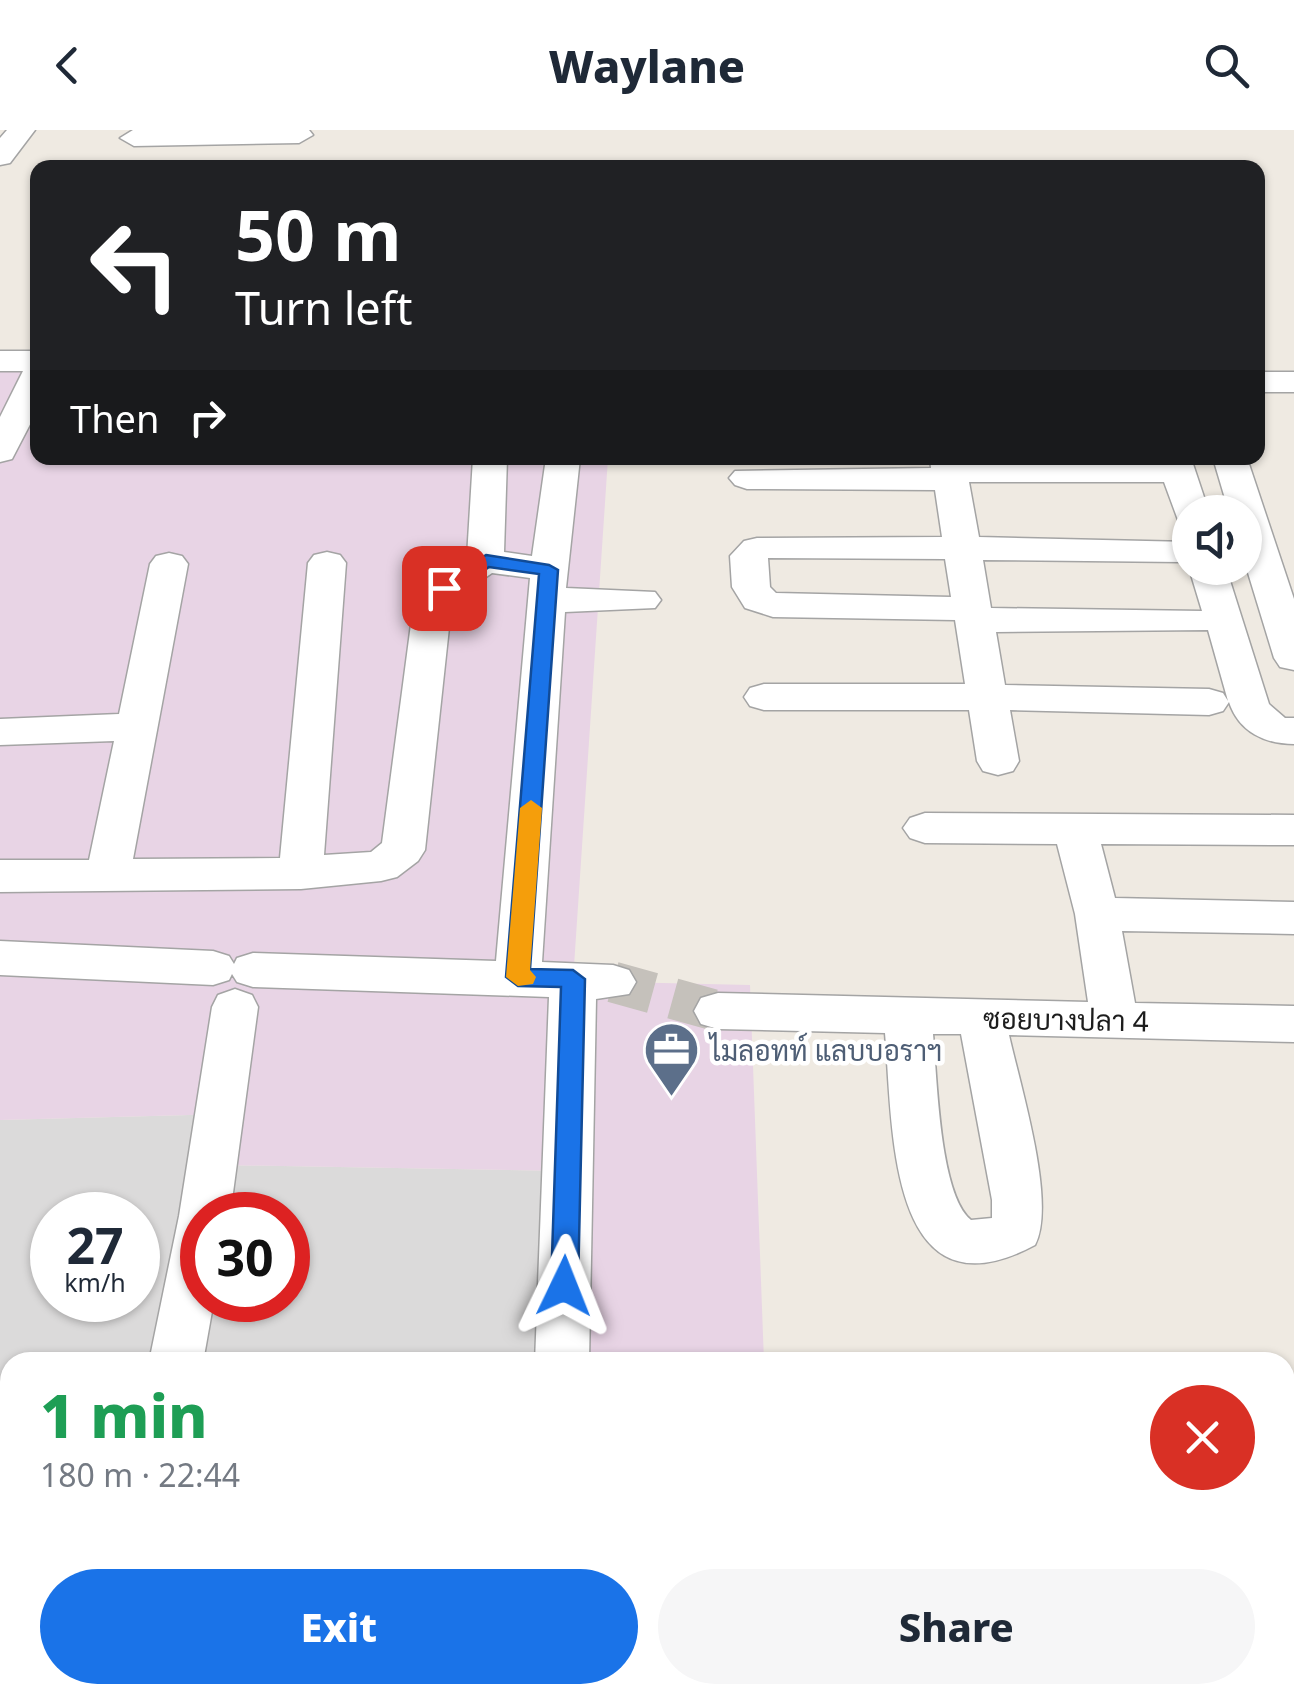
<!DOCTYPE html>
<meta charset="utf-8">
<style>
body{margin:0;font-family:"Noto Sans",Sarabun,sans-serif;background:#f6f6f7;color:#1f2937;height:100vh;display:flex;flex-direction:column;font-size:38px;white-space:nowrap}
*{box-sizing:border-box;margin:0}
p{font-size:32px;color:#747a83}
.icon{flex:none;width:55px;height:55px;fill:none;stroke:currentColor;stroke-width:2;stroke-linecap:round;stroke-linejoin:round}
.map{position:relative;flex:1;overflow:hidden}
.sheet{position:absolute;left:0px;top:1222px;width:1295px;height:352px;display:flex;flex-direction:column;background:#fff;border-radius:30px 30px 0 0;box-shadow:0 2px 8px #0004}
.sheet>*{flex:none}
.banner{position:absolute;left:30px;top:30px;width:1235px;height:305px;border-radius:20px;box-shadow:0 2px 8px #0004;background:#202124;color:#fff;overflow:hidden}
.tools{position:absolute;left:1172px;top:365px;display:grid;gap:20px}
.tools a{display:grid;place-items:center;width:90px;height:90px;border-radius:50%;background:#fff;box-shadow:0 2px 8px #0004;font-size:50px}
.speed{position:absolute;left:30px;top:1062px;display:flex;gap:20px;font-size:50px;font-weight:700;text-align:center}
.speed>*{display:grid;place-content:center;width:130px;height:130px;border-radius:50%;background:#fff;box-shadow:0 2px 8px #0004;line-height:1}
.speed small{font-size:25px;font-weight:400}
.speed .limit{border:15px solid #d22;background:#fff;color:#111}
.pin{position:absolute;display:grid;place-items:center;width:85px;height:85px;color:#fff;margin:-42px;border-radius:20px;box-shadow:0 5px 15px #0006}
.me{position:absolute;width:110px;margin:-55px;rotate:2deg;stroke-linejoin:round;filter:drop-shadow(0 0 8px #0008)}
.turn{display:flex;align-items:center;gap:35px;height:210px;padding:0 40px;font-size:45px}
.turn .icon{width:130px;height:130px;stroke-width:2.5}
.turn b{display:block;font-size:70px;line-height:85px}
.then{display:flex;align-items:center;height:95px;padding:0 40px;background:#0003;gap:20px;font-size:38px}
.round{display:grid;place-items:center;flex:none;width:105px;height:105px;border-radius:52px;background:#f6f6f7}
.headline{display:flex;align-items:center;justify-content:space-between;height:170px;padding:0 40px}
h1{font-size:60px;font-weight:800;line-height:75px;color:#1e9e55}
.button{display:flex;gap:20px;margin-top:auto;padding:20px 40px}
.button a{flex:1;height:115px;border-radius:60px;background:#1a73e8;color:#fff;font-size:40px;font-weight:800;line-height:115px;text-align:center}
.button a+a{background:#f6f6f7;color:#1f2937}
header{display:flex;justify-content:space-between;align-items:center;height:130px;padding:0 40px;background:#fff;font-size:45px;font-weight:800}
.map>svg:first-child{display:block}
.residential{fill:#dbdada;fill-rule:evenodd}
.industrial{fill:#e8d4e5}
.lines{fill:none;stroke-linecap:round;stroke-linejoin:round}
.minor-tunnel{stroke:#c5c1bb;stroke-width:41;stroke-dasharray:41 21;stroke-linecap:butt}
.minor-casing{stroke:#a4a4a4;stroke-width:3}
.minor{fill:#fff;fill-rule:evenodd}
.route{fill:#1a73e8;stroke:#114b97;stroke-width:2.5}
.slow{fill:#f59e0b}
.labels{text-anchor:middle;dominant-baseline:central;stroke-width:9;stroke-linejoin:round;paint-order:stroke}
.street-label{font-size:28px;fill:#1d1d1d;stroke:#fff}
.service-label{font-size:28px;fill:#4e5e75;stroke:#fff;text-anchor:start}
</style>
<header><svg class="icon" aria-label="back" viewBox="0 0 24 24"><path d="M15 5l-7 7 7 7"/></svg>Waylane<svg class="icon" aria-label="search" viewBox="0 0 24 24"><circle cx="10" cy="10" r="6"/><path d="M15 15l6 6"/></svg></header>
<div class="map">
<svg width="1294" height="1573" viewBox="0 0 1294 1573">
<rect width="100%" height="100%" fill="#efeae2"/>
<path class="residential" d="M228,984L219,1035L568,1041L563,1232H10V1565H555V1573H0V990ZM52,1085H138V1170H52ZM202,1085H288V1170H202Z"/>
<path class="industrial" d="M0,231H37L38,328H608L573,851L750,855L764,1232H563L567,1041L218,1035L227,984L0,990Z
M555,1565H776L777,1573H555Z"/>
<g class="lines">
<path class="minor-tunnel" d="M613,852L718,881"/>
<defs>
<path id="minor" d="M7,0H35L10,33L0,35V8Z
M133,0H309L313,5L299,13L134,16L120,8Z
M0,221H38V279L12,329L0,332V287L23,241H0Z
M1258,242H1294V262H1258Z
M473,328H507L504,422L532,426L546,328H580L566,458L655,462L661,470L655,478L565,482L542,832L613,835L629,840L636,852L629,864L596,869L589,1232H535L549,867L253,857L237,852L232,844L229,850L213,855L0,845V811L213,821L229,826L234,834L237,828L253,823L496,831L530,448L492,443L459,466L451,479L425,720L418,731L397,747L381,751L301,759L0,762V730H89L114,611L0,615V589L119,584L150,434L156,426L169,423L182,426L188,434L133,729L280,728L308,433L314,425L327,422L340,425L346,433L324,725L371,722L382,713L413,479L431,451L467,427Z
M930,328L1158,331L1157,328H1191L1209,382H1190V393L1178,390L1164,352H969L979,407L1190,412V430L1181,432L983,430L991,478L1202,481L1189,438H1226L1269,574L1285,588H1294V614C1265,614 1239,602 1229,572L1223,581L1209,585L1010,580L1019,631L1013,641L998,645L983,641L977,631L969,580H764L750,576L744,567L750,558L764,554H965L955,490L773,487L745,478L732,457L730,426L744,411L757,408L942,407L935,360L747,359L735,355L729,348L735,341L931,338ZM768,428L945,429L951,467L776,463L770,457ZM1208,500L1228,571L1223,563L1209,559L1005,555L996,502Z
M1213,328H1247L1294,469V540L1280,537L1274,528L1245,433V382H1229Z
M925,683L1294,685V715L1101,714L1115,768L1294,772V804L1122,801L1135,873L1294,876V912L1009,905C1020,955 1057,1073 1035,1115C886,1195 893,993 885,903L718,899L701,894L694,881L701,868L718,863L1088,872L1075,784L1057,714L925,713L910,708L903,698L910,688ZM933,904H961L992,1070V1088L971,1090C939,1064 937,945 933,904Z
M235,859L252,865L258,877L230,1085H202V1170H214L203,1232H149L179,1086L212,877L218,865Z
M82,1565H144L142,1573H80Z
M520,1565H582V1573H520Z"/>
</defs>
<use href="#minor" class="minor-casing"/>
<use href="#minor" class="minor"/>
</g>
<path class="route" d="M486,425L549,435L558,440L530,839L573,840L585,849L578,1156L574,1164L564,1167L555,1164L551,1156L561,857L518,856L506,847L539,444L489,437L451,463L444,464L434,458Z"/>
<path class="slow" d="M531,670L542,678L530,840L536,847L533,854L518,856L506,847L520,678Z"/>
<defs>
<symbol id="office-pin" viewBox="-11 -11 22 30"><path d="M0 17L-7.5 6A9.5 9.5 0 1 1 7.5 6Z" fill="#5c6f8a" stroke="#fff"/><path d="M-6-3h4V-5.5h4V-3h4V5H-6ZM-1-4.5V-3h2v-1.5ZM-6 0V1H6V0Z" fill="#fff"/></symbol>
</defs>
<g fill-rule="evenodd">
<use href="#office-pin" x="640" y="888" width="63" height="86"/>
</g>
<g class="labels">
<g class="street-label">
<text transform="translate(1066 889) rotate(1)">ซอยบางปลา 4</text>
</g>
<g class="service-label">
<text x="710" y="920">ไมลอทท์ แลบบอราฯ</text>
</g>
</g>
</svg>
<div class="tools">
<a><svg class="icon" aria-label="sound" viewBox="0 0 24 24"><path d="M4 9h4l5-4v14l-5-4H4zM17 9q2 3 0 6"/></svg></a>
</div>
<div class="speed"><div>27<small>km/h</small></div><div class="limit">30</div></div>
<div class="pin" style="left:444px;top:458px;background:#d93025"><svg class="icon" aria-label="arrive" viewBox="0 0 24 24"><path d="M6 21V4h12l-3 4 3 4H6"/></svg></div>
<svg class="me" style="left:564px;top:1156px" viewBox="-20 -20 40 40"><path d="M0-17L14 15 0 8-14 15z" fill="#1a73e8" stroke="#fff" stroke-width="4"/></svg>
<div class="banner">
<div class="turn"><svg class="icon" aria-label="left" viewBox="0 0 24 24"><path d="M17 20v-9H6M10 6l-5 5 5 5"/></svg><div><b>50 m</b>Turn left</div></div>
<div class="then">Then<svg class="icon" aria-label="right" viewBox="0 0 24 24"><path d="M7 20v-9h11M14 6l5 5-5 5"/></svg></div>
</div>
<section class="sheet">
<div class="headline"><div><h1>1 min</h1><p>180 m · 22:44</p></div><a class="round" style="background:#d93025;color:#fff"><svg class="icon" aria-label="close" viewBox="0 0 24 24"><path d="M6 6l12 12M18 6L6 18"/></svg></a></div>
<div class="button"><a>Exit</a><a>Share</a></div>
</section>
</div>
